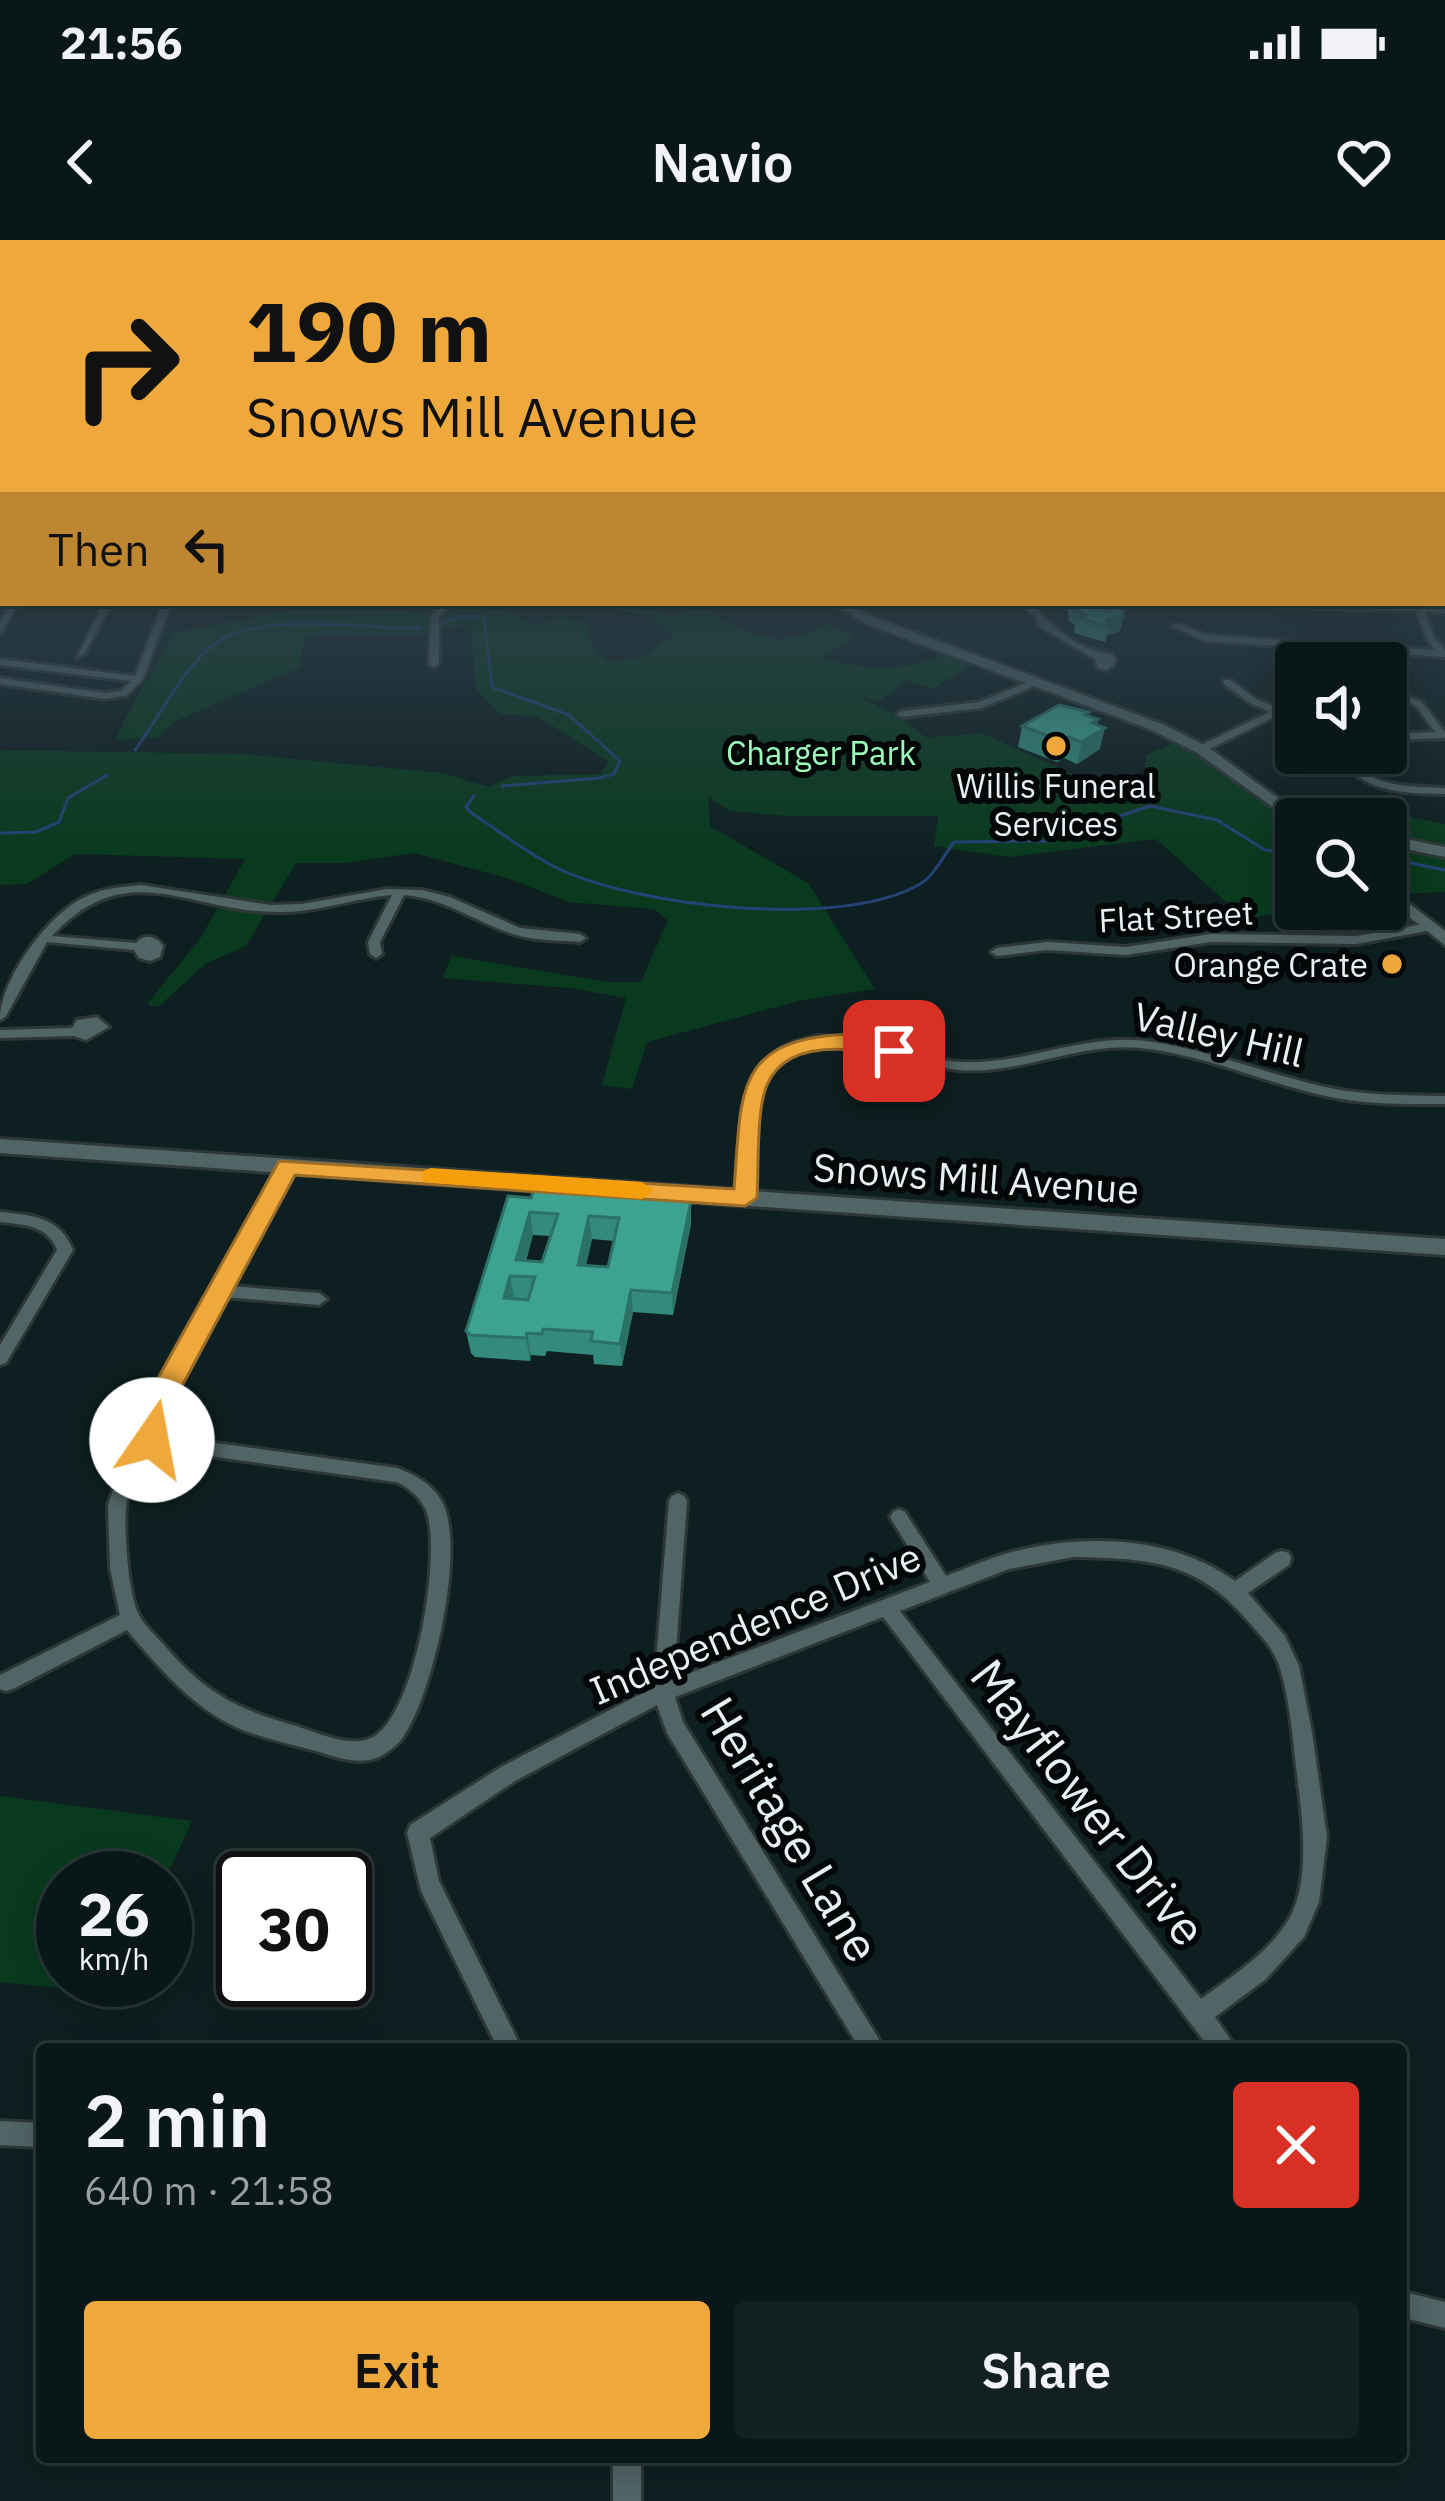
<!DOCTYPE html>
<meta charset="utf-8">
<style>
body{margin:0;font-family:"IBM Plex Sans",sans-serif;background:#132022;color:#f1f3f6;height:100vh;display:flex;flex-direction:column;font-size:45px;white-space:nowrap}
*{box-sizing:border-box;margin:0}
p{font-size:39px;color:#999fa2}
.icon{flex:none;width:66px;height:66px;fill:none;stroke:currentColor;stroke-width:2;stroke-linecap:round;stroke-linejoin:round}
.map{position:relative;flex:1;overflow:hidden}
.details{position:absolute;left:36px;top:1803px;width:1371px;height:420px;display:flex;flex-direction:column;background:#0a1719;border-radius:12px;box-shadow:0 6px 30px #0003,0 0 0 3px #2a3638}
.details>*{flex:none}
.top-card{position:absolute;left:0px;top:0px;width:1446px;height:366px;box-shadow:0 6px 30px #0003,0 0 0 3px #2a3638;background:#eea83c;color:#111;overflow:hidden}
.controls{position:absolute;left:1275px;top:402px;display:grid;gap:24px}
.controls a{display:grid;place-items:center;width:132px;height:132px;border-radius:12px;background:#0a1719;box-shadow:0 6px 30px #0003,0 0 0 3px #2a3638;font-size:60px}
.speed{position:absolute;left:36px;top:1611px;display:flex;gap:24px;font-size:60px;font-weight:700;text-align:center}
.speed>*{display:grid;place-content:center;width:156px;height:156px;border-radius:50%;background:#0a1719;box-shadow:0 6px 30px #0003,0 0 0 3px #2a3638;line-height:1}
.speed small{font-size:30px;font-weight:400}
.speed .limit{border:6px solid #111;border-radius:18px;background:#fff;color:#111}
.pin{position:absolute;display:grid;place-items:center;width:102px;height:102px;color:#fff;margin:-51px;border-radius:24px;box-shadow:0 6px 18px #0006}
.me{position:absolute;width:132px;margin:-66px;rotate:12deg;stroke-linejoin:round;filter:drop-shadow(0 0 9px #0008)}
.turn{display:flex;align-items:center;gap:42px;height:252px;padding:0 48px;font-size:54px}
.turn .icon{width:156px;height:156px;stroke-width:2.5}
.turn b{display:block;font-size:84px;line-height:102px}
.then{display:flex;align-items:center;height:114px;padding:0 48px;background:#0003;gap:24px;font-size:45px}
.round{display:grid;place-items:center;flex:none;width:126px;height:126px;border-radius:12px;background:#132022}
.summary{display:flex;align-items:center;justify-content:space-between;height:204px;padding:0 48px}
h1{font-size:72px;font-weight:600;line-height:90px}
.action{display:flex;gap:24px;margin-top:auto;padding:24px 48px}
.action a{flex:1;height:138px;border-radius:12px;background:#eea83c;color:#111;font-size:48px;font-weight:600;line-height:138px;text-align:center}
.action a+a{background:#132022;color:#f1f3f6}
.status{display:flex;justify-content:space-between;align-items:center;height:84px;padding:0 60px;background:#0a1719;direction:ltr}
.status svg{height:33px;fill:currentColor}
header{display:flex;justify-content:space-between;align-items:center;height:156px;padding:0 48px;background:#0a1719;font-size:54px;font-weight:600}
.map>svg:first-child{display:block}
.green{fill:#093a1e}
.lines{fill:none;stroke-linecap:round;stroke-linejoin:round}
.stream{stroke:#234276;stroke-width:3}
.street-casing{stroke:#2e3738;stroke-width:6}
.secondary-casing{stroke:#2e3738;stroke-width:6}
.street{fill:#516466;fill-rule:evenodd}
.secondary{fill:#516466;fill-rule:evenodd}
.wall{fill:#348b7d;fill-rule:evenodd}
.shaded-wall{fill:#2b7166}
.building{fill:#3da291;stroke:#2b7166;stroke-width:3;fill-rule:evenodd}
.route{fill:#eea83c;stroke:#9b6d27;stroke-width:3}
.slow{fill:#f59e0b}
.poi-dot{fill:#eea83c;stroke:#030708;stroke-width:4.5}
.labels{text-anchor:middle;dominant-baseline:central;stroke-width:12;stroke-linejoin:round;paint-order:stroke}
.far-park-label{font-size:33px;fill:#9cfaba;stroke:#030708}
.far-poi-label{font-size:33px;fill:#e6f1f2;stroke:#030708}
.far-street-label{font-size:33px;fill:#e6f1f2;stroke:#030708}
.street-label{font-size:39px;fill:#e6f1f2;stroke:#030708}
.near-street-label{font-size:48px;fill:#e6f1f2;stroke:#030708}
</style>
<div class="status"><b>21:56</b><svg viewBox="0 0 49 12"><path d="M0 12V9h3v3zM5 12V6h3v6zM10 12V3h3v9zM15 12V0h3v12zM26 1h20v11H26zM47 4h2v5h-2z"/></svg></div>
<header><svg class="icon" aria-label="back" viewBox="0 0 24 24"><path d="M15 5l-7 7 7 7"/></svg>Navio<svg class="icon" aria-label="heart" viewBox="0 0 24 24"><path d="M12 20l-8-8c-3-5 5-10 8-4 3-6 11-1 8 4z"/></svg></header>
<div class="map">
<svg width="1445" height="2261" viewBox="0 0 1445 2261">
<rect width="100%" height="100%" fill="#0e1f21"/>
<path class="green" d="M463,363H508L511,373L535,386L560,376L587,383L592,406L608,423L642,417L674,395L644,375L594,365L601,363H651L668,376L677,377L688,363C702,364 712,372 724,379C761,402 791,405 828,384L855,396L821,418C860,430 907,432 944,415L971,426L932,449L906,440L878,462L856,456L901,477L926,498L982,493L1083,539L1131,546L1145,537L1146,515L1176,502L1214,523L1296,584V669H1301L1245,679L1156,599L1009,617L934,606L938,576H787L730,571L708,557L710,586L808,643L875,749L802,760L647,802L632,849L602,845L626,758L570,748L442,738L452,716L606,742H641L668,680L654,669L568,662L510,639L415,613L346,623H296L246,706L205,724L158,767L147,764L200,699L245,619L75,614L27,644L0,645V510L240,514L442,533L489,547L512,536L600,534L609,522L537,476L500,474L476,449L470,385L439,390L447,368Z
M325,364L428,373V395H312L304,401L298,428L173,482L157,498L116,500C131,461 155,433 172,393Z
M1350,565L1445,584V652L1403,654L1386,639V579H1317L1305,569L1344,571Z
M0,1556L192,1581L165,1640L63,1638V1740H119L113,1753L0,1742Z"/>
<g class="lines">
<path class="stream" d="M440,384L459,376L484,377L492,447L569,475L620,521L614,534L599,538L502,546
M135,510C158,479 179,436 207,410C253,367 362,390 420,388
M474,556L466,567L470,572C498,590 525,612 555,627C636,667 842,690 920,644C934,636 944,615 954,602L1044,601L1150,566L1217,580L1265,610L1296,613
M0,593L36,592L59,582L68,558L107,535
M1386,618L1445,630"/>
<defs>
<path id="street" d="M0,309H3V313H0Z
M0,346H3V350H0Z
M11,363H19L4,389L0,392V382Z
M104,363H112L84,415L77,417Z
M163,363H171L143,439L127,455L105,459L0,444V438L105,453L121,451L131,441L0,425V419L135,436Z
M443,363H452L439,377V424L434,427L429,424L431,376Z
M849,363H865L842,370L838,367Z
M1024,363H1032C1051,388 1081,411 1112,414L1116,420L1113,426L1106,430L1098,428L1095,419L1042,388Z
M1266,363L1445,367V373L1425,372L1434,397L1445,410V417L1205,401L1172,386L1179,384L1206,395L1435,410L1426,398L1417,373L1414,371L1270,366Z
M1036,439L1039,440V444L981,468L902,477L897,474L902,471L979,462Z
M1224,440H1230L1256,459L1296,476V483L1278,475L1205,511H1197V507L1270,472L1250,463L1224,444Z
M1386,449L1421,461L1445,492V498L1386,500V494L1435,492L1415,465L1386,455Z
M1352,513H1362L1357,526C1382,549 1414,546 1445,548V554C1410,553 1373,554 1347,527Z
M141,645L271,665L302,664L387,649L422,650L450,657L520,688L580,694L586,698L580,702C558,700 534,701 513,694C475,682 445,658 404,655L380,702L382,714L376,718L370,714L368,702L392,655C355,658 319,672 281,672C190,674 128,613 52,696L136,703C144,693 157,696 163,706L160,717L150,721L139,718L134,710L47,702L6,776L0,780C0,740 48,674 85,657C103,648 121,647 141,645Z
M1429,683L1435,687L1433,690L1356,704L1211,702L1126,715L1047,710L997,716L991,712L997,708L1047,702L1126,707L1211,694L1356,696Z
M97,777L109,787L86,800L74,796L0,798V790L72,788L77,780Z
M818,796C868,796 913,820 963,822C1025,825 1083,793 1146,801C1208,809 1265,834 1325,847C1365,856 1405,855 1445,856V864C1405,864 1365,865 1326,856C1264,843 1204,814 1140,808C1078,802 1021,835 959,830C902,825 836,781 782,820C743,848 754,916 752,958L750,962H740L738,958C740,905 731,829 790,804C798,800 809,798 818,796Z
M288,921L295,926L230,1046L319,1053L327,1059L319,1065L224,1057L151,1194L397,1228C414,1234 431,1243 441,1260C468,1304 432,1460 401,1500C397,1505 386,1514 379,1517C359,1526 336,1517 316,1511C293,1505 268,1499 245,1491C195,1471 161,1430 127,1390L13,1449L6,1451L0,1449V1435L120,1375L110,1328L108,1265L130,1199L281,926ZM145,1207L396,1242C409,1247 423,1260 427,1273C441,1318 416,1473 373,1497C351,1509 316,1492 293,1485C235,1469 203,1451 164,1405C156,1396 146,1387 140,1377C128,1356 124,1292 126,1268C128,1248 139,1226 145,1207Z
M0,972C32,975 60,977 73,1010L6,1123L0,1125V1105L57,1010C48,985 24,985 0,982Z
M678,1253L684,1256L687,1261L674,1439L930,1342L890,1277L893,1272L899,1269L905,1272L946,1336C967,1328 987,1319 1008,1313C1082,1293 1172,1295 1235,1341L1275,1313L1282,1311L1289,1313L1291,1319L1289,1325L1248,1353L1285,1396L1299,1426L1312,1492L1327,1597L1319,1662L1304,1697L1266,1739L1215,1777L1237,1809H1210L883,1377L675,1457L683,1482L885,1809H860L667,1493L657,1465L515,1541L430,1598L439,1641L522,1809H498L421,1651L407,1593L410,1585L501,1527L654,1447L669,1261L672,1256ZM1073,1317C1147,1319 1195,1319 1247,1380C1259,1394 1273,1407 1279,1425C1291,1462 1293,1505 1298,1543C1303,1582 1310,1643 1289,1679C1269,1713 1232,1736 1201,1759L900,1371L1009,1329Z
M0,1881L42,1883V1907L0,1905Z
M1401,2051L1445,2062V2088L1401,2077Z
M613,2217H641V2261H613Z"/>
<path id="secondary" d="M830,363H845L875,378L1162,484L1206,506L1307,579L1294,582L1196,512L1152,490L867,384Z
M1386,595L1445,607V617L1386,605Z
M1386,646L1445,691V705L1386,659Z
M0,899L1445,999V1015L0,913Z"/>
</defs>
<use href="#street" class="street-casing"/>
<use href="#secondary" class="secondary-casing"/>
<use href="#street" class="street"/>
<use href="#secondary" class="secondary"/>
</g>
<path class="wall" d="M1067,363H1103L1105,371L1120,391L1107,395L1105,402L1074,393L1075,385L1069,382Z
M1088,476L1098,479L1097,485L1100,509L1077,524L1064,518L1057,522L1018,507L1022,486Z
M531,958L691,984L673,1075L633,1072L622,1126L594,1124L593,1115L547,1111L545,1116L531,1115L530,1121L475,1117L471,1113L466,1091ZM533,995L551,996L542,1022L526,1020ZM592,999L614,1001L608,1027L586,1025Z"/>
<path class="shaded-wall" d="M1124,376L1120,391L1107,395V381Z
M1098,479L1095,494L1105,488L1100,509L1077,524L1082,502L1092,483Z
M1068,497L1064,518L1057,522L1062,501Z
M691,961V984L673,1075L672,1053Z
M530,972L533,995L522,1036L516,1020Z
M589,976L592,999L581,1047L578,1025Z
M510,1036L514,1058L508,1081L504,1058Z
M631,1050L633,1072L622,1126L620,1104Z
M527,1093L531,1115L530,1121L526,1098Z"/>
<path class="building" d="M1072,363H1103L1105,371L1121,367L1124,376L1107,381L1109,387L1077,378L1087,375L1072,367Z
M1059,465L1089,472L1085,475L1098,479L1092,483L1105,488L1082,502L1068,497L1062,501L1022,486Z
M569,948L691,961L672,1053L631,1050L620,1104L591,1101L593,1092L543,1089L542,1094L527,1093L526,1098L470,1095L466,1091L508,956L531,958L534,949L567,952ZM530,972L558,974L542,1022L516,1020ZM589,976L619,978L608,1027L578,1025ZM510,1036L535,1037L528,1060L504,1058Z"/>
<linearGradient id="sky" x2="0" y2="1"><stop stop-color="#081112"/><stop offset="0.49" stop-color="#30424e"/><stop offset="1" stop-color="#30424e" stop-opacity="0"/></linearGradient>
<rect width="1445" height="620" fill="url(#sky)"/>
<path class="route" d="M853,794L902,806L905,811L894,817C855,808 787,797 767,845C756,870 759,928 757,958L745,966L295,935L158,1191L167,1200L162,1208L152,1212L129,1207L125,1198L129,1190L279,921L734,949C742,850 733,798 853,794Z"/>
<path class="slow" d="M431,928L642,942L654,951L642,959L423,942V931Z"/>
<g class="poi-dot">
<circle cx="1056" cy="506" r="12"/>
<circle cx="1392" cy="724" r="12"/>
</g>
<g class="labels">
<g class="far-park-label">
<text x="821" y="512">Charger Park</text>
</g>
<g class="far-poi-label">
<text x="1056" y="545">Willis Funeral<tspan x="1056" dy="38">Services</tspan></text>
<text x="1368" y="724" text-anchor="end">Orange Crate</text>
</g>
<g class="far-street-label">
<text transform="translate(1176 676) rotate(-3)">Flat Street</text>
</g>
<g class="street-label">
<text transform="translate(1219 794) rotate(13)">Valley Hill</text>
<text transform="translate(976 938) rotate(4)">Snows Mill Avenue</text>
<text transform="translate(755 1383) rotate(-23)">Independence Drive</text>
</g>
<g class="near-street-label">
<text transform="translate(1089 1562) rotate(52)">Mayflower Drive</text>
<text transform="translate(791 1589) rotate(59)">Heritage Lane</text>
</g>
</g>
</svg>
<div class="controls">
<a><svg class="icon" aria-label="sound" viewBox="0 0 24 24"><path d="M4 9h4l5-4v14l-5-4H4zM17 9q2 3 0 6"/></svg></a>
<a><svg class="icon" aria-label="search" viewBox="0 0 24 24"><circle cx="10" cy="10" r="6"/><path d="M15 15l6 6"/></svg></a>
</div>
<div class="speed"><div>26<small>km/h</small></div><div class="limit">30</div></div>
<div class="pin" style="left:894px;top:811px;background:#d93025"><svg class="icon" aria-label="arrive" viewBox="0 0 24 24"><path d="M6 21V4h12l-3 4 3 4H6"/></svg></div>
<svg class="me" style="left:152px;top:1200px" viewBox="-20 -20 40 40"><circle r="19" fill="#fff"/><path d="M0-13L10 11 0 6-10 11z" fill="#eea83c"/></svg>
<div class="top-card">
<div class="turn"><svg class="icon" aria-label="right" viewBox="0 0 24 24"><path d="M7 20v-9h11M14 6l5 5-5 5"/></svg><div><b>190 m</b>Snows Mill Avenue</div></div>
<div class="then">Then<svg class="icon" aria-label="left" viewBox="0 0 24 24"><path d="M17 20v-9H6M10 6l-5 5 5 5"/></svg></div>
</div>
<section class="details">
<div class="summary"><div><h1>2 min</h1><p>640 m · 21:58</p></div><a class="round" style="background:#d93025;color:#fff"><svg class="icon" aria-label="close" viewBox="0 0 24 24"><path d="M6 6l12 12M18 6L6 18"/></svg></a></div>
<div class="action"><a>Exit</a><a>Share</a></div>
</section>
</div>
